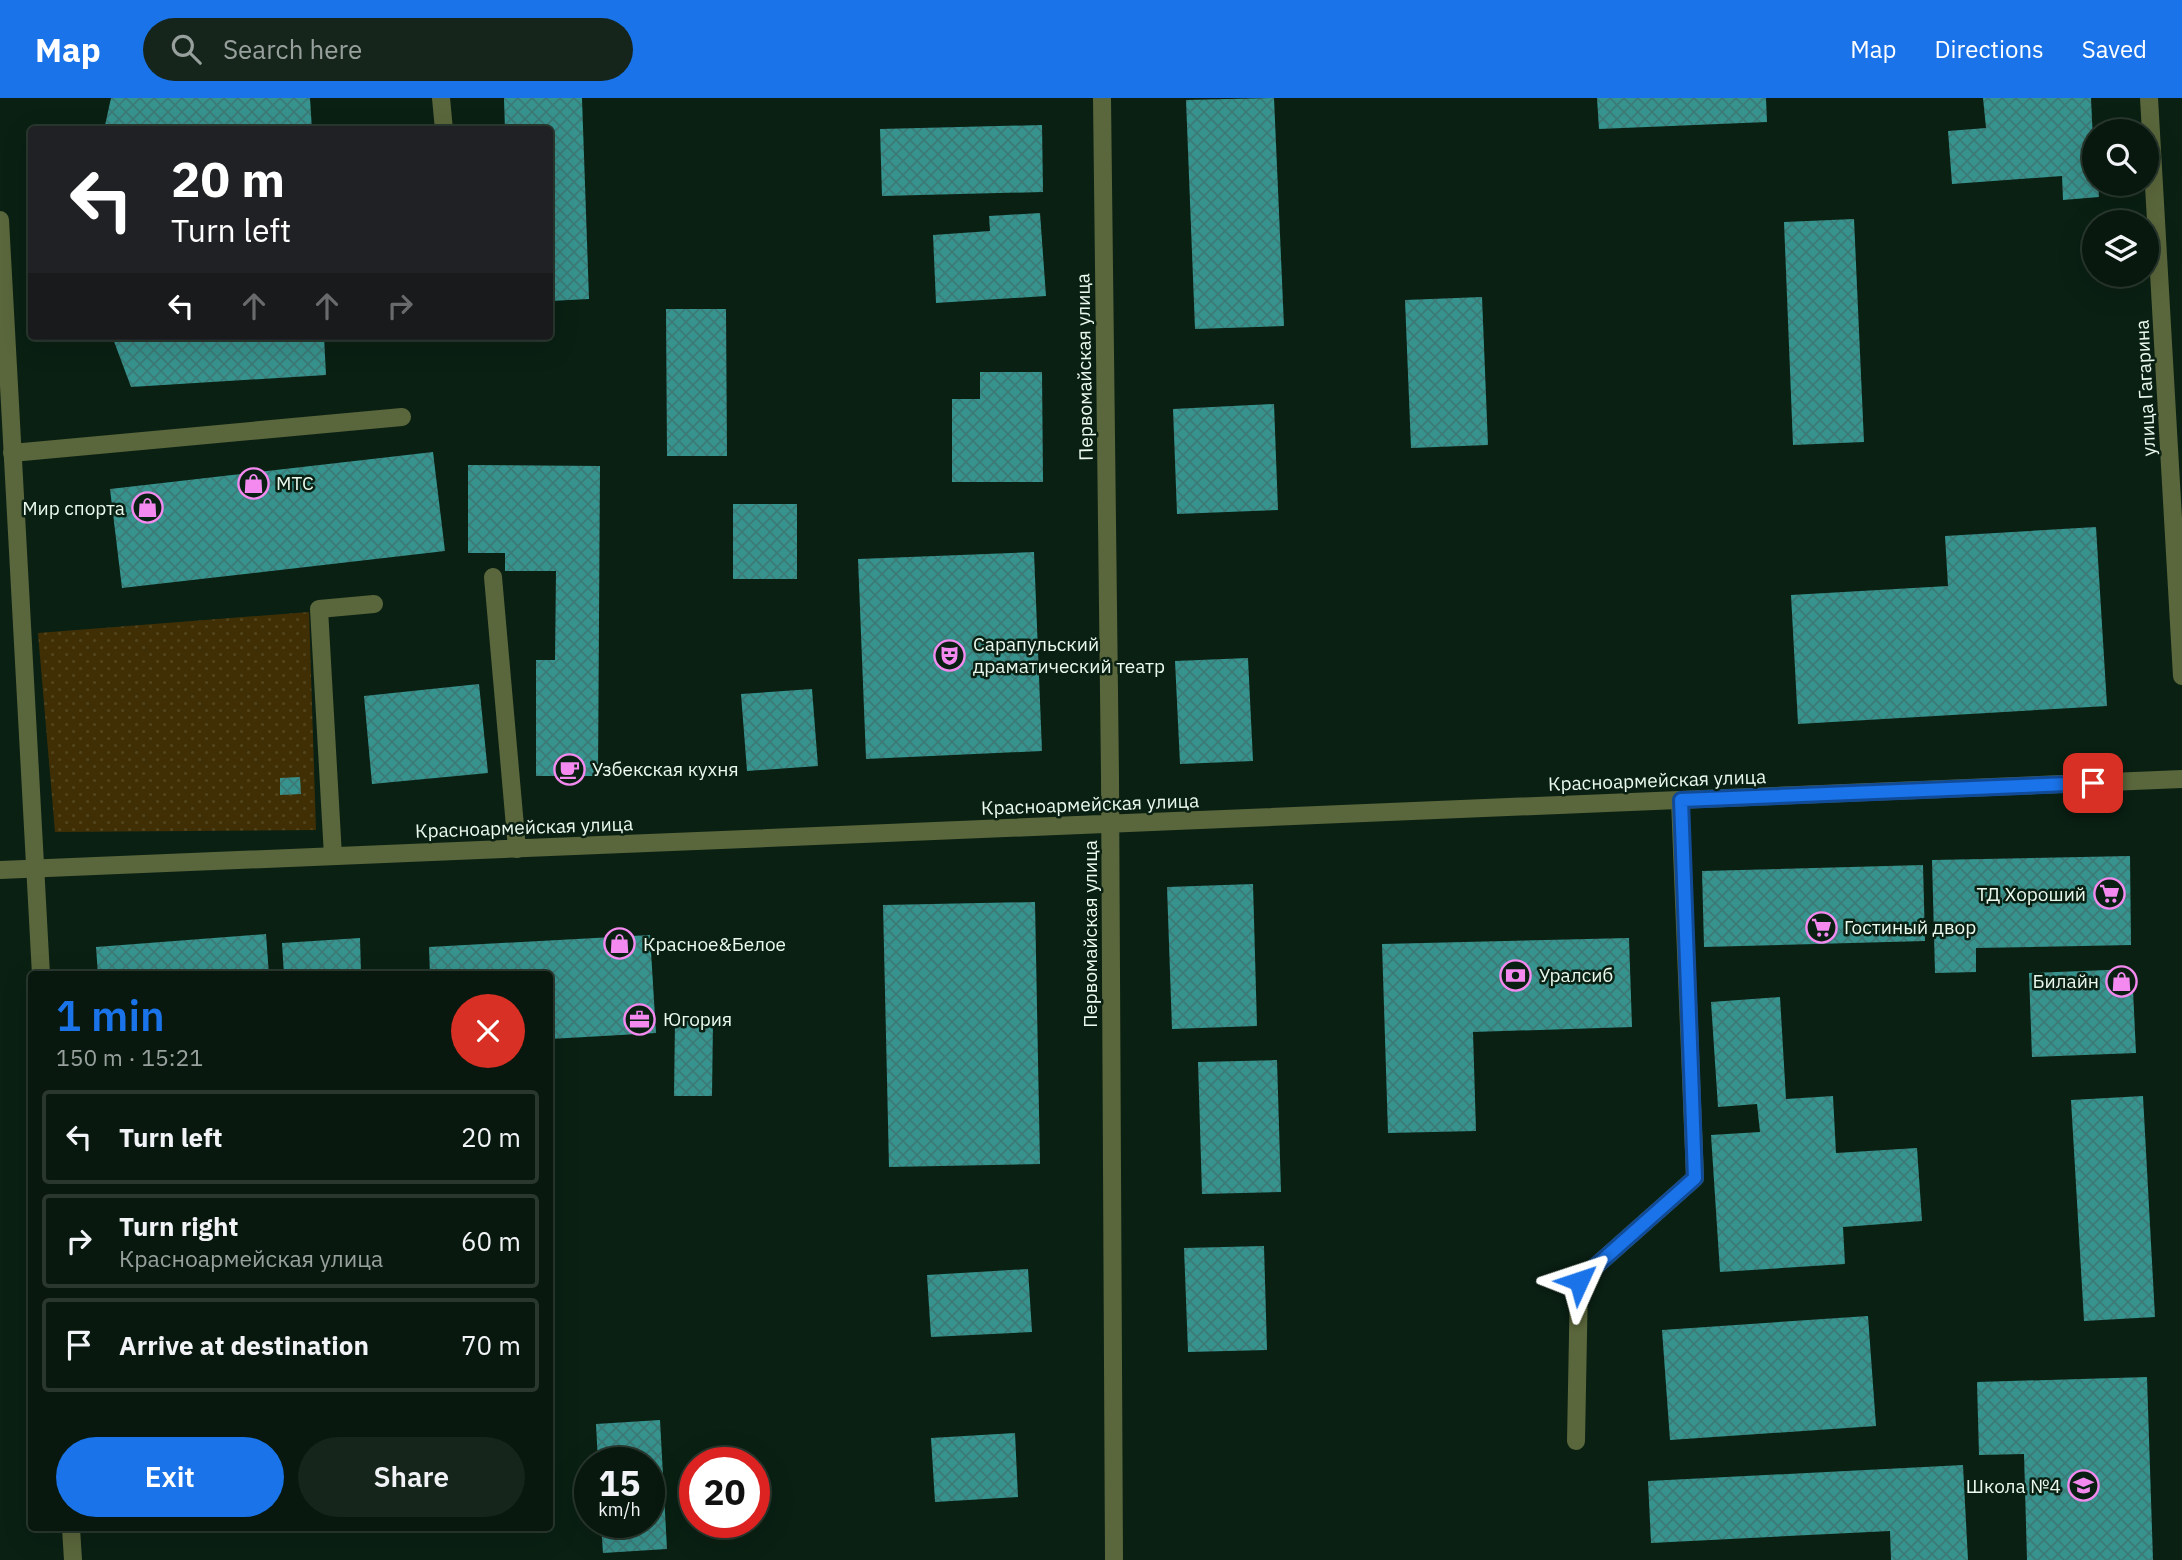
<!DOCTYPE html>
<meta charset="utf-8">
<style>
body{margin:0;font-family:"IBM Plex Sans",sans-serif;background:#16251c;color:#f1f3f6;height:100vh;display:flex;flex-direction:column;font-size:26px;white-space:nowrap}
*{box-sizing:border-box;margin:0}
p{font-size:23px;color:#98a09e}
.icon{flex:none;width:38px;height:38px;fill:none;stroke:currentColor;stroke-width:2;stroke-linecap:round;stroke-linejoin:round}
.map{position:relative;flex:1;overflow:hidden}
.details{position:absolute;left:28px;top:873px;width:525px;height:560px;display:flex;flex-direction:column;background:#08180e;border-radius:7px;box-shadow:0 7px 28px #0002,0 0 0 2px #29372e}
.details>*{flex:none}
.top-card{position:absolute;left:28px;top:28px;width:525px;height:214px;border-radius:7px;box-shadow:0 7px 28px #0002,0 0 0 2px #29372e;background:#202124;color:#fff;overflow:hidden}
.buttons{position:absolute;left:2082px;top:21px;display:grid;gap:14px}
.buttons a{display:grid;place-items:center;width:77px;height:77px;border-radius:50%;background:#08180e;box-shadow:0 7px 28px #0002,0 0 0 2px #29372e;font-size:35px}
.speed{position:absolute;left:574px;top:1349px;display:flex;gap:14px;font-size:35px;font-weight:700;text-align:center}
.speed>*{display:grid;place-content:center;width:91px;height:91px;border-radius:50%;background:#08180e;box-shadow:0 7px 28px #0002,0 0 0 2px #29372e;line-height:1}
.speed small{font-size:18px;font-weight:400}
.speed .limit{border:10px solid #d22;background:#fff;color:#111}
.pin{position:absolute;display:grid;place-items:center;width:60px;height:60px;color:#fff;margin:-30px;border-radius:14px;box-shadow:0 4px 10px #0006}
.me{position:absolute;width:77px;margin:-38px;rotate:48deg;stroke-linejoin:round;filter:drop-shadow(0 0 5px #0008)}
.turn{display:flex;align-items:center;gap:24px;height:147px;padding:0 28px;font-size:32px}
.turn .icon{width:91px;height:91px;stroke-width:2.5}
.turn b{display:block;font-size:49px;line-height:60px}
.lanes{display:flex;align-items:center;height:66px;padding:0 28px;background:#0003;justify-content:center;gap:35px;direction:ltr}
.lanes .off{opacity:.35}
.round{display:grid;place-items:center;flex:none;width:74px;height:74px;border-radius:37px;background:#16251c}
.overview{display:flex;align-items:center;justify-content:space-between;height:119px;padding:0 28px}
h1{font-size:42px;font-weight:600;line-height:52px;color:#1a73e8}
.cta{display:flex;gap:14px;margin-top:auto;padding:14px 28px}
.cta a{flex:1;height:80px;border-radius:42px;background:#1a73e8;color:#fff;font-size:28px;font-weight:600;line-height:80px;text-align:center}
.cta a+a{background:#16251c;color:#f1f3f6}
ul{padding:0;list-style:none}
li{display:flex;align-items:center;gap:21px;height:94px;margin:0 14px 10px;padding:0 14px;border:4px solid #29372e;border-radius:7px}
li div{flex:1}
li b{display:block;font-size:26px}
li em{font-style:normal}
header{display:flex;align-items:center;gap:42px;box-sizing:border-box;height:98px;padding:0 35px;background:#1a73e8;color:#fff}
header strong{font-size:33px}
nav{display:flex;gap:38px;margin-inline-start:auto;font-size:24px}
.search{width:490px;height:63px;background:#16251c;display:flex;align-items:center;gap:18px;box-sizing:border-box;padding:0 24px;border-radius:38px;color:#98a09e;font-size:26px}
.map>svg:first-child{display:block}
.grass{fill:url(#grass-dots)}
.building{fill:url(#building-cross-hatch)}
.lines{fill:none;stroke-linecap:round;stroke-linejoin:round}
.service{stroke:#5a663b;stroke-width:18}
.minor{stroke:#5a663b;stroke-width:18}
.tertiary{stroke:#5a663b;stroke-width:18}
.route-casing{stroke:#114b97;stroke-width:18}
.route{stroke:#1a73e8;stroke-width:12}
.labels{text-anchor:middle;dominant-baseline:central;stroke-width:5;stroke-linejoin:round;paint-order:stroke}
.street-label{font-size:19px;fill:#ebf9ef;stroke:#0a2013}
.poi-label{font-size:19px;fill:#ebf9ef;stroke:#0a2013;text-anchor:start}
</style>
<header>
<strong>Map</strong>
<div class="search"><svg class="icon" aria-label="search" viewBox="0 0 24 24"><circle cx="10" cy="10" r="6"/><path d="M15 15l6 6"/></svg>Search here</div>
<nav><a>Map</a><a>Directions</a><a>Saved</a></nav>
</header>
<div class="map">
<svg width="2182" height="1462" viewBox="0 0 2182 1462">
<defs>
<pattern id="grass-dots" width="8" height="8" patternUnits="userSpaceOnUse" patternTransform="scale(1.75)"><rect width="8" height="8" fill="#402f04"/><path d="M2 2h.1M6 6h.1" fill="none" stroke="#52441d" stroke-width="1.8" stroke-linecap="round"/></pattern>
<pattern id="building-cross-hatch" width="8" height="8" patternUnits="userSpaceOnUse" patternTransform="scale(1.75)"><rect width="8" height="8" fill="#37938e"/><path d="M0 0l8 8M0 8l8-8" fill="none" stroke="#3c7a76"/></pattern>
</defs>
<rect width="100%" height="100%" fill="#0a2013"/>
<path class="grass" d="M309,514L316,732L55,734L38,535Z"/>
<path class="building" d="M111,0H310L312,32H104Z
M504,0H582L589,201L550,203V32H505Z
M1274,0L1284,228L1195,231L1186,2Z
M1597,0H1766L1767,24L1599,31Z
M1983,0H2091L2095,86H2098L2099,99L2063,102L2062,78L1952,86L1948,33L1986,30Z
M1042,27L1043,94L882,98L880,31Z
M1040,115L1046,198L936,205L933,137L990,133L989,118Z
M1854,121L1864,344L1793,347L1784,124Z
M1482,199L1488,347L1411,350L1405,202Z
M666,211H726L727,358H667Z
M112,238H324L326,277L131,289Z
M980,274H1042L1043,384H952V301H980Z
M1274,306L1278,412L1177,416L1173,311Z
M433,354L445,453L122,490L110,391Z
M468,367L600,368L598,678H536V562H555L556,473H505V455H468Z
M733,406H797V481H733Z
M2096,429L2107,608L1798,626L1791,497L1948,488L1945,438Z
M1034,454L1042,653L866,661L858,461Z
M1248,560L1253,663L1180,666L1175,563Z
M479,586L488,675L372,686L364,598Z
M812,591L818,668L747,673L741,596Z
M300,679L301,696L280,697V680Z
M2130,758L2131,847L1976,850V874L1935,875L1932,762Z
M1923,767L1925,843L1704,849L1702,773Z
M1253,786L1257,928L1172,931L1167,789Z
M1035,804L1040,1066L889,1069L883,807Z
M266,836L269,877H98L96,849Z
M650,837L656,935L550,941V877H430L429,849Z
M360,840L361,874L284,877L282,845Z
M1629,840L1632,929L1473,934L1476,1033L1388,1035L1382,846Z
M2132,871L2136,955L2032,959L2029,875Z
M1780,899L1786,1001L1833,998L1836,1055L1917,1050L1922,1123L1843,1129L1845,1166L1720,1174L1711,1037L1760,1034L1757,1006L1718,1009L1711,904Z
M675,923H713L712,998H674Z
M1277,962L1281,1094L1202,1096L1198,964Z
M2143,998L2155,1219L2084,1223L2071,1002Z
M1264,1148L1267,1252L1188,1254L1184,1150Z
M1028,1171L1032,1234L931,1239L927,1177Z
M1868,1218L1876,1328L1670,1342L1662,1232Z
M2147,1279L2153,1462H2027L2024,1356L1979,1357L1977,1284Z
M660,1322L667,1451L603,1455L601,1424H649V1365H598L596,1326Z
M1015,1335L1018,1399L935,1404L931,1340Z
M1963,1367L1968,1462H1891L1890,1433L1651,1445L1648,1383Z"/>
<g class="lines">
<path class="service" d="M441,0L444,32
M12,355L402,319
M493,479L517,751
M333,758L319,511L374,506
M1576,1343L1579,1183L1695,1080L1680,702"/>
<path class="minor" d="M1102,0L1110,679L1114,1462
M0,772L2182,681"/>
<path class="tertiary" d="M2149,0L2182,578
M0,122L41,877
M71,1430L73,1462"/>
</g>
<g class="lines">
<defs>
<path id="route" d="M1579,1183L1695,1080L1681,702L2093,685"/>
</defs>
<use href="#route" class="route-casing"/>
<use href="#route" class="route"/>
</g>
<defs>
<symbol id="shop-ring" viewBox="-11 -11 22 22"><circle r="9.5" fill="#0a2013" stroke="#f489ef" stroke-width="1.5"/><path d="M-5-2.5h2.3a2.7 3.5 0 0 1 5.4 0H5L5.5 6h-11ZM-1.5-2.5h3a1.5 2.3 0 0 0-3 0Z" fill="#f489ef"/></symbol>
<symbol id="theatre-ring" viewBox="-11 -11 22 22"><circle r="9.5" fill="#0a2013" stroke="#f489ef" stroke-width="1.5"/><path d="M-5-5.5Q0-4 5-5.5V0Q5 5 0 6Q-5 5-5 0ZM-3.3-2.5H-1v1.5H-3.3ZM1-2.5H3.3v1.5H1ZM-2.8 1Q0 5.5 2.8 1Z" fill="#f489ef"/></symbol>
<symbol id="cafe-ring" viewBox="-11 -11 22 22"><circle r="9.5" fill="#0a2013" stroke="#f489ef" stroke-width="1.5"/><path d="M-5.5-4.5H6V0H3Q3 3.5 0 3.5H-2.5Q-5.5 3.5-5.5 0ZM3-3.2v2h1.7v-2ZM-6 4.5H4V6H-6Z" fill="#f489ef"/></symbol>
<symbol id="supermarket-ring" viewBox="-11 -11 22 22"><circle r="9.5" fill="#0a2013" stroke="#f489ef" stroke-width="1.5"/><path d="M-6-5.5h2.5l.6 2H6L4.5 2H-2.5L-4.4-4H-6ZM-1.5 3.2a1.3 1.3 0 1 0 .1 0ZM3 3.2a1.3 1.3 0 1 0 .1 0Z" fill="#f489ef"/></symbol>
<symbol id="bank-ring" viewBox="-11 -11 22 22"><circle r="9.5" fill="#0a2013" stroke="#f489ef" stroke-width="1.5"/><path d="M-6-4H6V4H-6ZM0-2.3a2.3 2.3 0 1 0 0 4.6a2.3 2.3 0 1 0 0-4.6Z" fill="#f489ef"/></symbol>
<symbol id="office-ring" viewBox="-11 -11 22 22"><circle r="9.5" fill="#0a2013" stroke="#f489ef" stroke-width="1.5"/><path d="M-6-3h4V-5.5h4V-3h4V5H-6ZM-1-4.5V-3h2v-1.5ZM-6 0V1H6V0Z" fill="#f489ef"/></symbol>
<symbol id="school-ring" viewBox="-11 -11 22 22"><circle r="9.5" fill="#0a2013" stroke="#f489ef" stroke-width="1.5"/><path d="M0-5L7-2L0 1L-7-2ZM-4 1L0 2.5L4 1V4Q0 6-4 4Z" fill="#f489ef"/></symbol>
</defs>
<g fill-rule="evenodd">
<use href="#shop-ring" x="236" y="368" width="35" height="35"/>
<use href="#shop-ring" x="130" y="392" width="35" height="35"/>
<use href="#theatre-ring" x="932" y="540" width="35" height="35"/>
<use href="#cafe-ring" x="552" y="654" width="35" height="35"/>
<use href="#supermarket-ring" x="2092" y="778" width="35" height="35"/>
<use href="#supermarket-ring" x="1804" y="812" width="35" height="35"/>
<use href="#shop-ring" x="602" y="828" width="35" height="35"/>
<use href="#bank-ring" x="1498" y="860" width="35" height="35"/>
<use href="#shop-ring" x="2104" y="866" width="35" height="35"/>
<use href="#office-ring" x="622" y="904" width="35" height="35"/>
<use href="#school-ring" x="2066" y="1370" width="35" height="35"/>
</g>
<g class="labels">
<g class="street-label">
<text transform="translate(1084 269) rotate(-91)">Первомайская улица</text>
<text transform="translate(2145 290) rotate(-93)">улица Гагарина</text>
<text transform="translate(1657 682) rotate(-2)">Красноармейская улица</text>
<text transform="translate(1090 706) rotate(-2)">Красноармейская улица</text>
<text transform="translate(524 729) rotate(-2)">Красноармейская улица</text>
<text transform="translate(1090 836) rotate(-90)">Первомайская улица</text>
</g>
<g class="poi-label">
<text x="276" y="385">МТС</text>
<text x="125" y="410" text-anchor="end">Мир спорта</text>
<text x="973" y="546">Сарапульский<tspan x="973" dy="22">драматический театр</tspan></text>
<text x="592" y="671">Узбекская кухня</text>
<text x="2086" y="796" text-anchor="end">ТД Хороший</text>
<text x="1844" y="829">Гостиный двор</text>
<text x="643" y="846">Красное&amp;Белое</text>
<text x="1539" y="877">Уралсиб</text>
<text x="2099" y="883" text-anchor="end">Билайн</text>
<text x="663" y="921">Югория</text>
<text x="2061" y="1388" text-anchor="end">Школа №4</text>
</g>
</g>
</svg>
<div class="buttons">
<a><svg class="icon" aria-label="search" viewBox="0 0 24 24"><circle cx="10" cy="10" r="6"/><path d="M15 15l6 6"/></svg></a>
<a><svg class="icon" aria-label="layers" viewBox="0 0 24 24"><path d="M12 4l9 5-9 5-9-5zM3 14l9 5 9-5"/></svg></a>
</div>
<div class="speed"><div>15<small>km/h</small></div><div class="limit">20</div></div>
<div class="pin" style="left:2093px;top:685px;background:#d93025"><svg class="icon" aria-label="arrive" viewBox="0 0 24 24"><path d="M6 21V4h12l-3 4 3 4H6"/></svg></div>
<svg class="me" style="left:1579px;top:1183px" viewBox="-20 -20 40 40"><path d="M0-17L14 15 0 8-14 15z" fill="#1a73e8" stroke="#fff" stroke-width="4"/></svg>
<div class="top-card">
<div class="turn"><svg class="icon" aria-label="left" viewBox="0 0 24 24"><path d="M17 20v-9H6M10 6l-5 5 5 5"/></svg><div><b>20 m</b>Turn left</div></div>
<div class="lanes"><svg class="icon" aria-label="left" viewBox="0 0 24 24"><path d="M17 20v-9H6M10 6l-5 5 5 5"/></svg><svg class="icon off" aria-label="ahead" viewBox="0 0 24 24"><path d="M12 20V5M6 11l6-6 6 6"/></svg><svg class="icon off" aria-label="ahead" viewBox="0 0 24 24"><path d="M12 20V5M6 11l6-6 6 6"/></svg><svg class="icon off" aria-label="right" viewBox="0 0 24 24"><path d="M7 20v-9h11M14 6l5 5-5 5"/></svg></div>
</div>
<section class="details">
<div class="overview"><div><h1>1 min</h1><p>150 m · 15:21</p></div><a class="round" style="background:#d93025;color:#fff"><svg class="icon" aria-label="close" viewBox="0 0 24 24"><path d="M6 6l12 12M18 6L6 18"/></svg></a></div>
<ul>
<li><svg class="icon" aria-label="left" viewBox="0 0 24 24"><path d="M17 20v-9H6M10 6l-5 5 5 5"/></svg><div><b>Turn left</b></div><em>20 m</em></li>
<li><svg class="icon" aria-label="right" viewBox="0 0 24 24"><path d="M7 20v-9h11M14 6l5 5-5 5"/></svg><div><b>Turn right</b><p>Красноармейская улица</p></div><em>60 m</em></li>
<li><svg class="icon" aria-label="arrive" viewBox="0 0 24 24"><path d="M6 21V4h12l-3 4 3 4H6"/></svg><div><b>Arrive at destination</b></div><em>70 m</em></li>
</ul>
<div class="cta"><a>Exit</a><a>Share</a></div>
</section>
</div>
